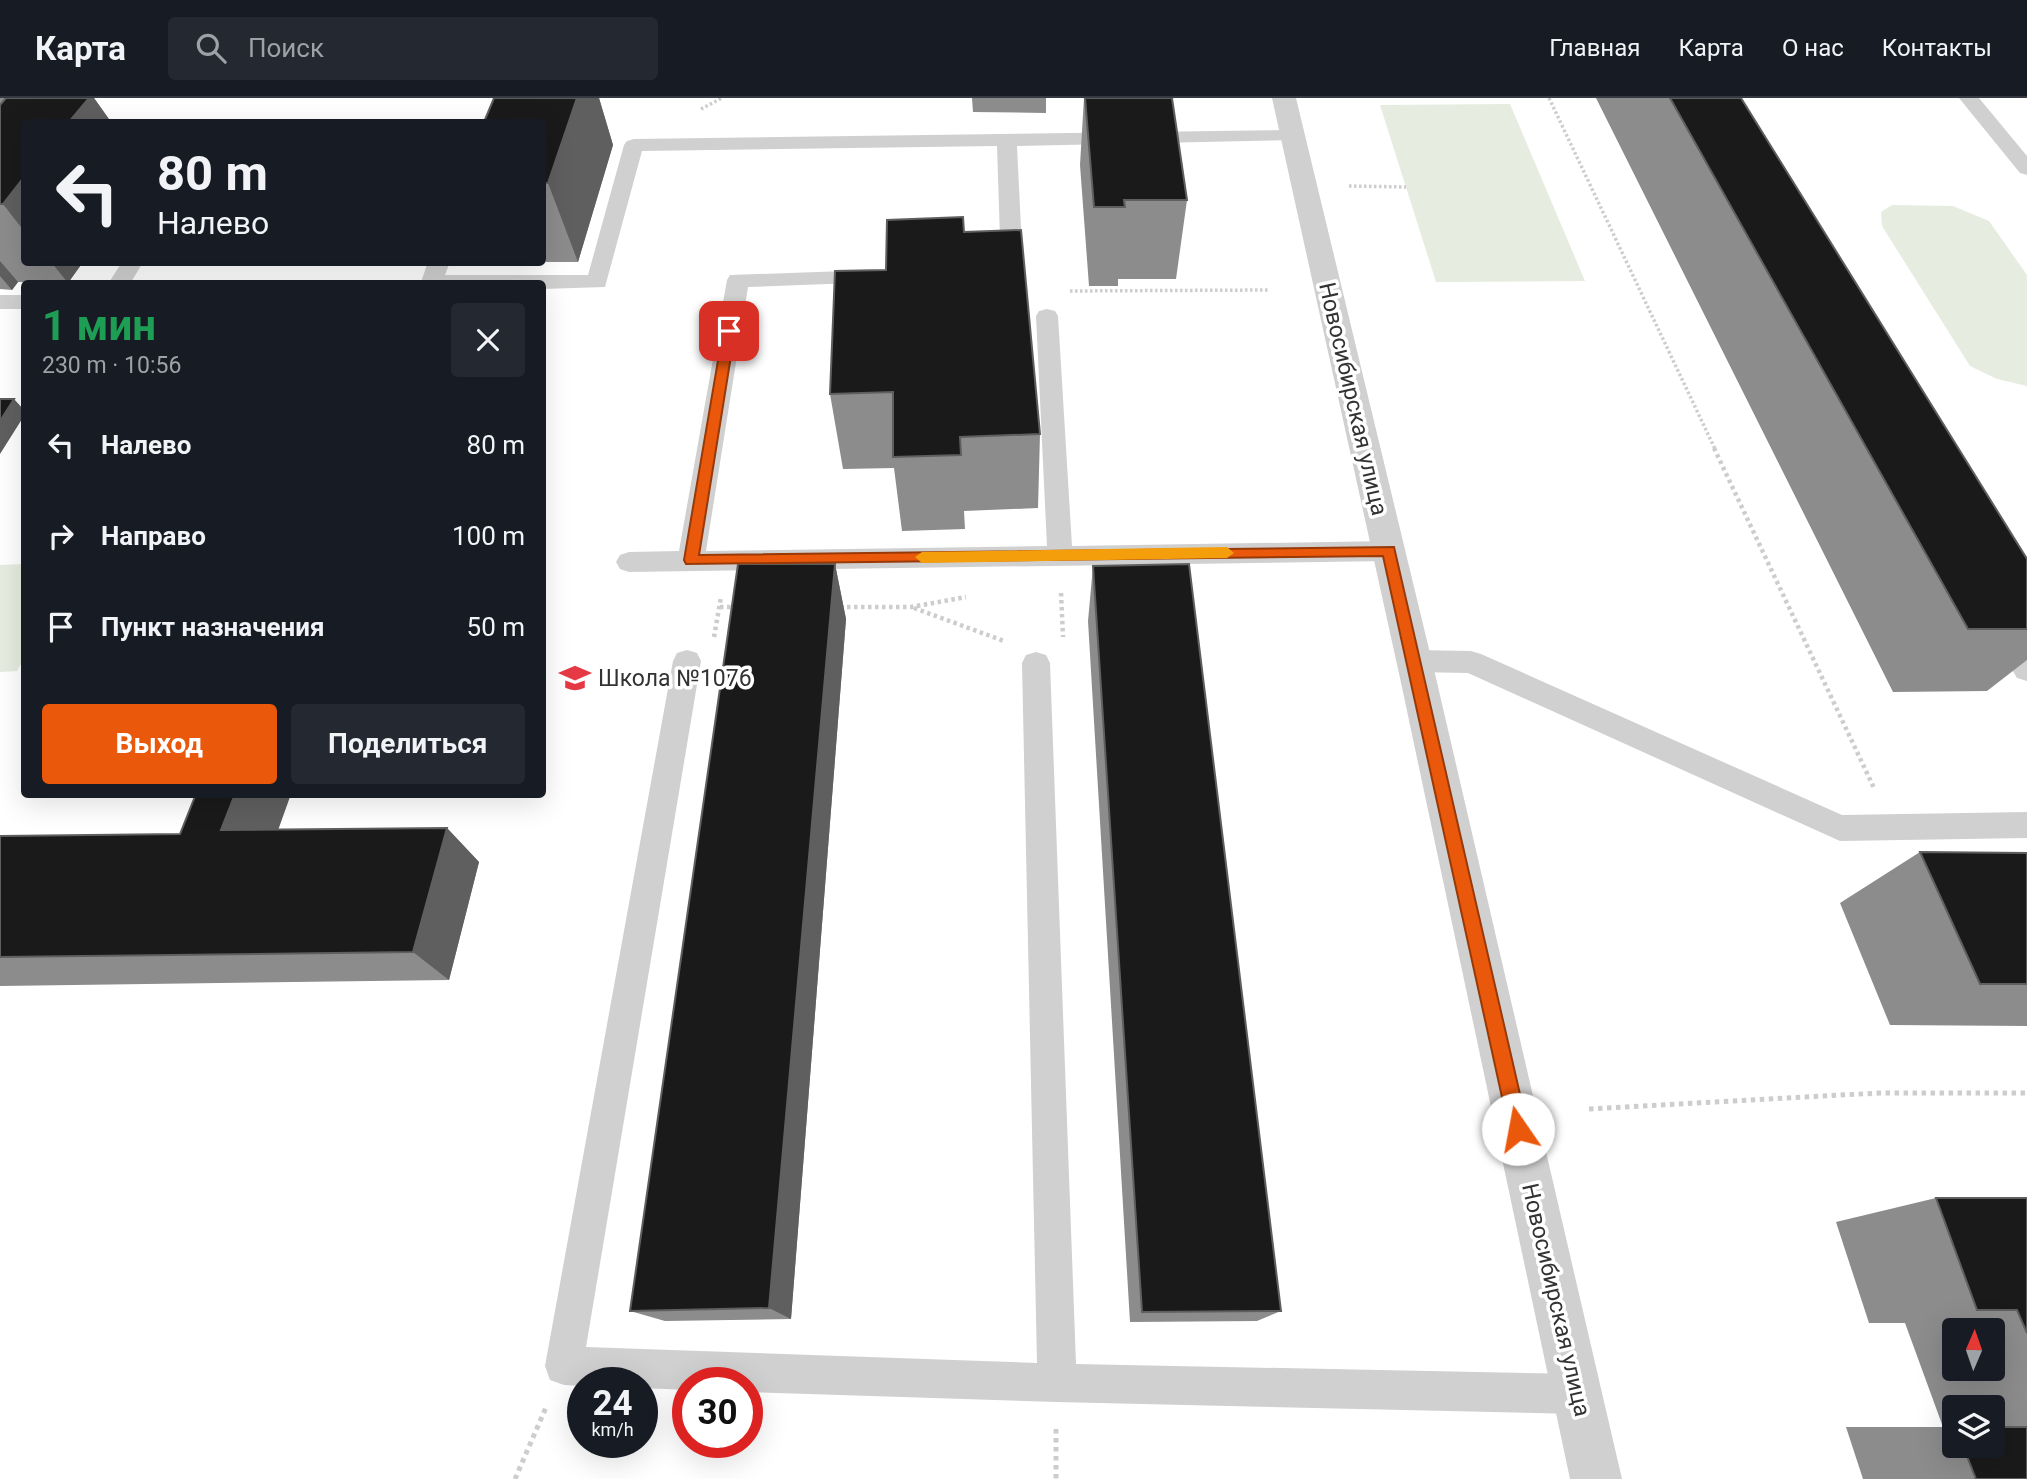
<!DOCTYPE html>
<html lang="ru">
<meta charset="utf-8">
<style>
body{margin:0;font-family:Roboto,sans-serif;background:#242831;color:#f1f3f6;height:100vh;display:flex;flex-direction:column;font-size:26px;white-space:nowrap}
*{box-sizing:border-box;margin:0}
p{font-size:23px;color:#9ea1a6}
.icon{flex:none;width:38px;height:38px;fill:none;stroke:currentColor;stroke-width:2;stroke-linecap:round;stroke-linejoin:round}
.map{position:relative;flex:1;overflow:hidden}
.details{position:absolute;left:21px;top:182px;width:525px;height:518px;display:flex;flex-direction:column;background:#171b24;border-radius:7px;box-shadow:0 7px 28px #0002}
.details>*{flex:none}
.hud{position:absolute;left:21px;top:21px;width:525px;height:147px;border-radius:7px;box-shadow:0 7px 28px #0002;background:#171b24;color:#f1f3f6;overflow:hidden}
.needle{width:46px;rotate:2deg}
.tools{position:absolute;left:1942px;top:1220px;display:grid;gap:14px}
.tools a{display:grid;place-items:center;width:63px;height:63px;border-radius:7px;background:#171b24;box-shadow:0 7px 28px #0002;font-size:35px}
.speed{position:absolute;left:567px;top:1269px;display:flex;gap:14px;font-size:35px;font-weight:700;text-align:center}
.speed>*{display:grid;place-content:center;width:91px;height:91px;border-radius:50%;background:#171b24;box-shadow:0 7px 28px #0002;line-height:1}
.speed small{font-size:18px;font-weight:400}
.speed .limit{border:10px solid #d22;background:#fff;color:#111}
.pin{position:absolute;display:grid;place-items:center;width:60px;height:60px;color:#fff;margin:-30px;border-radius:14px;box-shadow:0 4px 10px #0006}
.me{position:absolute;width:77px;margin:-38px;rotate:348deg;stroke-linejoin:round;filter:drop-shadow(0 0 5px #0008)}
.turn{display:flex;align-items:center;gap:24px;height:147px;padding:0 21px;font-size:32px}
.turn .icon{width:91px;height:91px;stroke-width:2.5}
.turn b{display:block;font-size:49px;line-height:60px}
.round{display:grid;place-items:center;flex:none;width:74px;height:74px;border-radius:7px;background:#242831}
.head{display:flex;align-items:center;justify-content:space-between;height:119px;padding:0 21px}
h1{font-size:42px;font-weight:700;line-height:52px;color:#1e9e55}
.action{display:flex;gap:14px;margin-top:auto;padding:14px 21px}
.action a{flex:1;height:80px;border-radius:7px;background:#ea580c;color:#fff;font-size:28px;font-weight:700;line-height:80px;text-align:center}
.action a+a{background:#242831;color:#f1f3f6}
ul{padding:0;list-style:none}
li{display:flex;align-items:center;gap:21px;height:91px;padding:0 21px}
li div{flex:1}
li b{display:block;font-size:26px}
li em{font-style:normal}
header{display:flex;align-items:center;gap:42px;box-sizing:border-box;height:98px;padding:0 35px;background:#171b24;border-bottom:2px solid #363941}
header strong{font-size:33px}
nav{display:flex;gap:38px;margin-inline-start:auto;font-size:24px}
.search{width:490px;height:63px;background:#242831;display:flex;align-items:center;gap:18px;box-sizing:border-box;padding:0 24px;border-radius:7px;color:#9ea1a6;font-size:26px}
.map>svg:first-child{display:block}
.green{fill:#e6ecdf}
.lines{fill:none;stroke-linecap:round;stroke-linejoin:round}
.path-far2{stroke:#cdcdcd;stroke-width:3.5;stroke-dasharray:2.5 2.5;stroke-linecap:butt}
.path-far1{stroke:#cdcdcd;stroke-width:4.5;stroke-dasharray:3.5 3.5;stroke-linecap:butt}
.path{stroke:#cdcdcd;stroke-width:5;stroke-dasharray:4.5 4.5;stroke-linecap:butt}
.lane{fill:#d0d0d0;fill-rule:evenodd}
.street{fill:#d0d0d0;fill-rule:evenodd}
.wall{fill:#8c8c8c;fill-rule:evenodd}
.shaded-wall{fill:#5f5f5f}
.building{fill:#1a1a1a;stroke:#5f5f5f;stroke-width:2}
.route{fill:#ea580c;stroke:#983908;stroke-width:2}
.slow{fill:#f59e0b}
.labels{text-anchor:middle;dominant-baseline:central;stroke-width:7;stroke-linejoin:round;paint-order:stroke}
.street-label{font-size:23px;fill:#333;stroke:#fff}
.poi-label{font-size:23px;fill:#333;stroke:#fff;text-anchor:start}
</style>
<header>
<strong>Карта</strong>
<div class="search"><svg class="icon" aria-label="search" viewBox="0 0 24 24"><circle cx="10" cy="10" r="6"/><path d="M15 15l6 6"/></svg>Поиск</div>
<nav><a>Главная</a><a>Карта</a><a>О нас</a><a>Контакты</a></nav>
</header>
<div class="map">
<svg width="2027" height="1381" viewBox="0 0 2027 1381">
<rect width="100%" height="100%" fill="#fff"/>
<path class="green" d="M1510,6L1585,183L1436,184L1380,7Z
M1892,107L1953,108L1989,123L2027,177V288L1997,281L1970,268L1882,128L1881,114Z
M24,466V560L17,573L0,574V467Z"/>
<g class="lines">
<path class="path-far2" d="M1549,0L1715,351
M701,11L722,0
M1349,88L1406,89
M1070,193L1269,192"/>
<path class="path-far1" d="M1714,350L1874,690
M1061,495L1063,539
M720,509H736
M840,509H911L966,499
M914,510L1004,543
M714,539L721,499"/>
<path class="path" d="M1589,1011L1879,995H2027
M1056,1331V1381
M515,1381L547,1307"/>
<path class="lane" d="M1959,0H1979L2027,58V77L2020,75Z
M1292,32L1299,34L1302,38L1299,42L1017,48L1023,171L1020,176H1004L1001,171L997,48L642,53L605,189L542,191V186L421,184L428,164H450L445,177H588L624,47L627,43L634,41Z
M122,164H143L130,186H108Z
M873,172L881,174L884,179L881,184L748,189L706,453L1047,448L1036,218L1039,213L1047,211L1055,213L1058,218L1072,448L1389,443L1398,446L1402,453L1398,460L1389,463L629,474L620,471L616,464L620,457L629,454L679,453L727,182L730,177Z
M0,197H24V211H0Z
M2002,519L2012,522L2027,548V583L2017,580L1988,530L1992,522Z
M687,552L697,555L701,563L586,1249L1037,1265L1022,565L1026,557L1036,554L1046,557L1050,565L1076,1266L1577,1276L1591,1282L1597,1296L1591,1310L1577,1316L1057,1304L747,1294V1284H688V1292L642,1290V1284H583V1288L564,1287L550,1282L545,1268L673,563L677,555Z
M1414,552L1471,553L1481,556L1842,717L2027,714V740L1840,743L1468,575L1414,574L1404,571L1400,563L1404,555Z"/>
<path class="street" d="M1272,0H1296L1436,580L1622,1381H1570L1400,580Z"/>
</g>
<path class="wall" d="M0,0H94L111,24H24V164H83L68,185L18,184L12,192L0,191Z
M494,0H599L613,47L578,164H546L544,158H542V24Z
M972,0H1046V15L973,14Z
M1084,0H1172L1187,102L1176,181H1118V188H1089L1080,67Z
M1596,0H1741L2027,461V562L1987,593L1893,594Z
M964,134L1040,336L1038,410L964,413L965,431L902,433L894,370L843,371L830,296L886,172Z
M835,466L846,521L791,1221L665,1223L630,1213Z
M1093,468L1281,1213L1257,1223L1130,1224L1088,523Z
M447,730L479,764L449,882L0,888V738L180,736L279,732Z
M1920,754L2027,755V928L1890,927L1840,805Z
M1936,1100H2027V1381H1863L1846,1329H1943L1905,1225H1869L1836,1124ZM1955,1232H1993V1270H1955ZM1955,1309H1993V1348H1955Z"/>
<path class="shaded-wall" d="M89,0H94L111,24H62Z
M577,0H599L613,47L578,164L548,85Z
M24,79V133L3,106Z
M0,163L18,184L12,192L0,178Z
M51,164H83L68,185Z
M14,301L24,312V318L0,356V323Z
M835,466L846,521L791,1221L769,1210Z
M235,696H291L266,766L221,732Z
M447,730L479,764L449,882L413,854Z"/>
<path class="building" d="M6,0H89L69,24H24V79L3,106H0V7Z
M494,0H577L548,85H542V24H484Z
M1085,0H1172L1187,102H1124L1125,109H1094Z
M1670,0H1741L2027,461V531H1968Z
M963,119L964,134L1021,132L1040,336L960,339L961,357L893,359V294L830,296L835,173L886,172L887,122Z
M0,301H14L0,323Z
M738,466H835L769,1210L630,1213Z
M1189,466L1281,1213L1142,1214L1093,468Z
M196,696H235L221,732L447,730L413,854L0,859V738L180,736Z
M1920,754L2027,755V886H1980Z
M1936,1100H2027V1235L2017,1212H1977Z
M1993,1329H2027V1381H1976L1963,1348H1993Z"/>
<path class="route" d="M729,229L735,233L699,457L1394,449L1528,1031L1525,1038L1518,1040L1511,1038L1509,1031L1383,458L686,466L684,462L723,233Z"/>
<path class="slow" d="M1227,449L1234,455L1227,460L922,465L915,459L922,454Z"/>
<defs>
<symbol id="school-bare" viewBox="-9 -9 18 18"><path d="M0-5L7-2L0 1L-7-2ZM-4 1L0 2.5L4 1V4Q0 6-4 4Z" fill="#e63946" stroke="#fff" stroke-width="2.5" paint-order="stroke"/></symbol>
</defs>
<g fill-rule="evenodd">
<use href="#school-bare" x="553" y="558" width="44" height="44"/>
</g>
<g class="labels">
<g class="street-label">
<text transform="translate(1353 301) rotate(77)">Новосибирская улица</text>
<text transform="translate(1556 1202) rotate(77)">Новосибирская улица</text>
</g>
<g class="poi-label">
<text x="598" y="580">Школа №1076</text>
</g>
</g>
</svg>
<div class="tools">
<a><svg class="needle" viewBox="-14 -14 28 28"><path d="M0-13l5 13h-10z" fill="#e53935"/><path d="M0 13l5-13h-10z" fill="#9ea1a6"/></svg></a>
<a><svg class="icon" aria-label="layers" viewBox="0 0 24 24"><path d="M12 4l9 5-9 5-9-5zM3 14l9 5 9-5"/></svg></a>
</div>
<div class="speed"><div>24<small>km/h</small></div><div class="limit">30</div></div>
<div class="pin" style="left:729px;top:233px;background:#d93025"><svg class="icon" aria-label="arrive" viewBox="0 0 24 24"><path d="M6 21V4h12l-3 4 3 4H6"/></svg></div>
<svg class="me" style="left:1518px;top:1031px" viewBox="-20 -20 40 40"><circle r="19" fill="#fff"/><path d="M0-13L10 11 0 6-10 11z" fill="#ea580c"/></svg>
<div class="hud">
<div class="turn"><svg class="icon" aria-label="left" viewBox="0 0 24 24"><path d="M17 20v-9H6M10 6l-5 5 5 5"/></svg><div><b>80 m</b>Налево</div></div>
</div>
<section class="details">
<div class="head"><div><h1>1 мин</h1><p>230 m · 10:56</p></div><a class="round"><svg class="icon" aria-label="close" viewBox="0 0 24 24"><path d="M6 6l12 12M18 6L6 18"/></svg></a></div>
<ul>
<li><svg class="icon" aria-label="left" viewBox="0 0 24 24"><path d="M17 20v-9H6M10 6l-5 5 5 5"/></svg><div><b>Налево</b></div><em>80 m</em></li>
<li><svg class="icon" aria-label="right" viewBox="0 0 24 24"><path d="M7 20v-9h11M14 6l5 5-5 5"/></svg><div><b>Направо</b></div><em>100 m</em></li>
<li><svg class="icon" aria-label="arrive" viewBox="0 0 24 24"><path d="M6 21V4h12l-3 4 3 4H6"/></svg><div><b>Пункт назначения</b></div><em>50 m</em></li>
</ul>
<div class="action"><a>Выход</a><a>Поделиться</a></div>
</section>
</div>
